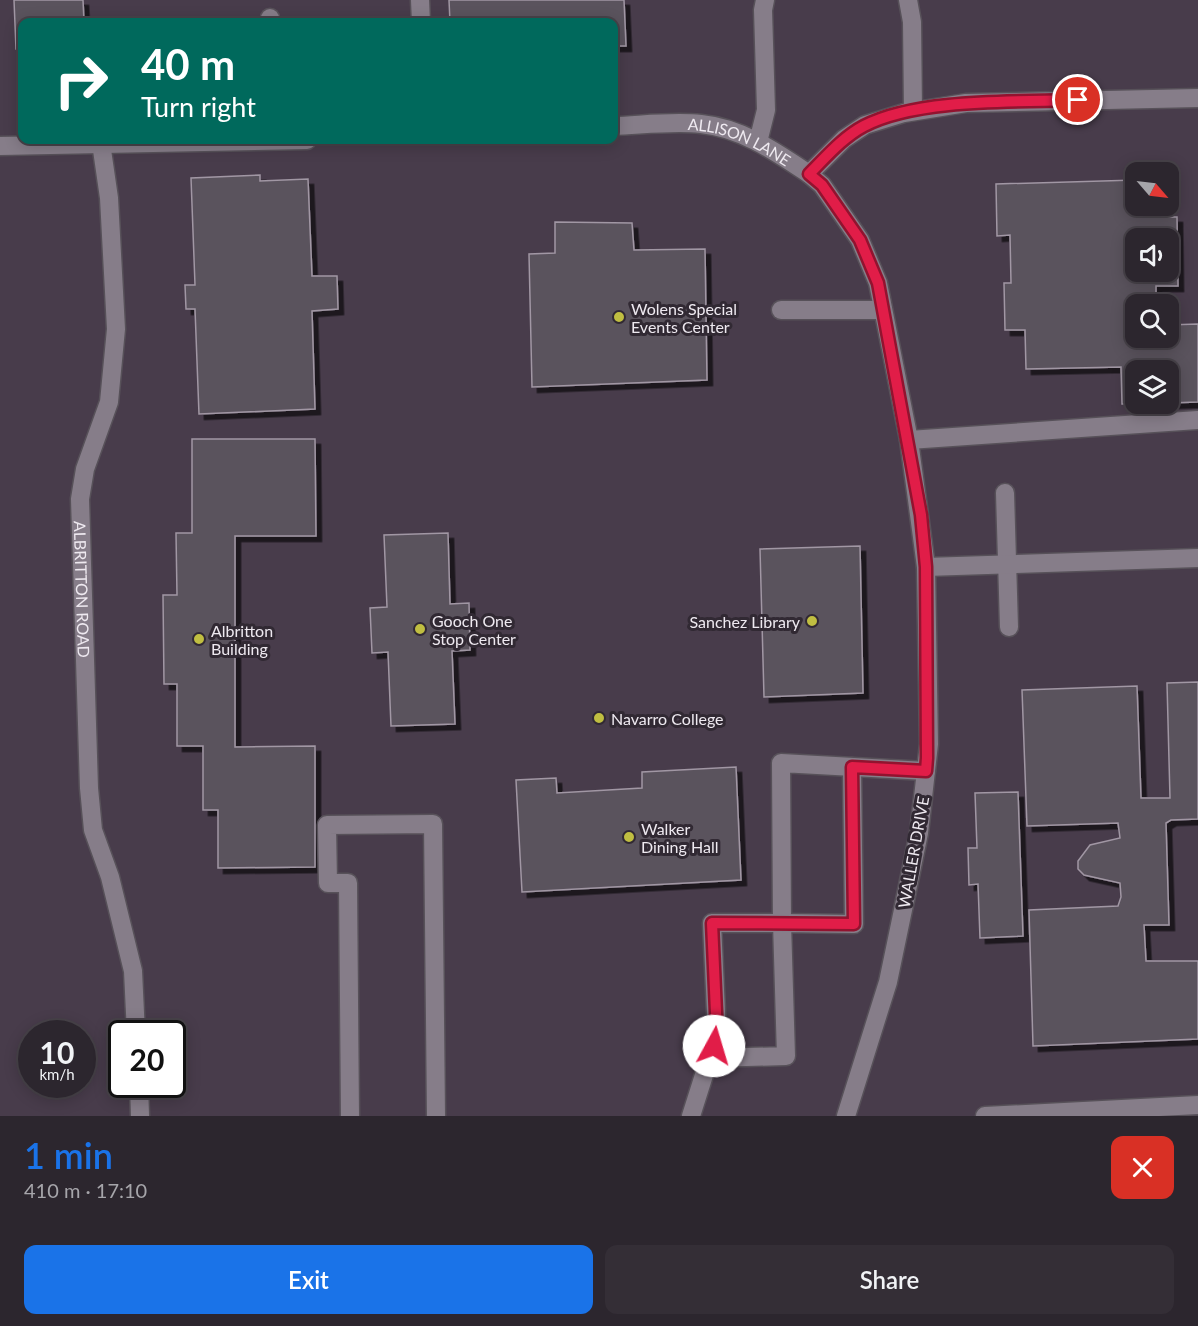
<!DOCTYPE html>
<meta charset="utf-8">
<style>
body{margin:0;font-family:Lato,sans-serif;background:#342e36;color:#f1f3f6;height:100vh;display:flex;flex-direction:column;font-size:22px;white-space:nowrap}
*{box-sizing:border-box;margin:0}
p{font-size:20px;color:#a6a5aa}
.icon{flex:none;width:33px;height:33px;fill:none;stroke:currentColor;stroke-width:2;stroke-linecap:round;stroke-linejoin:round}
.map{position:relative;height:1116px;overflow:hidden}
.panel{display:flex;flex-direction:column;background:#2c262e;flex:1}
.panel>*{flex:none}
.guide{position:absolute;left:18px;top:18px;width:600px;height:126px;border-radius:12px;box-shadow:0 3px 15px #0003,0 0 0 2px #48434a;background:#00695c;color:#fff;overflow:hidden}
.needle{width:39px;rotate:118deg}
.controls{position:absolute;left:1125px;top:162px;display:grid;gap:12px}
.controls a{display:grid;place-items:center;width:54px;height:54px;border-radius:12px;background:#2c262e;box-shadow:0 3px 15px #0003,0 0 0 2px #48434a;font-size:30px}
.speed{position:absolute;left:18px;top:1020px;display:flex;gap:12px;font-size:30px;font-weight:700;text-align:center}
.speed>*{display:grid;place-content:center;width:78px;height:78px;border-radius:50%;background:#2c262e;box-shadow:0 3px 15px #0003,0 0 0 2px #48434a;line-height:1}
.speed small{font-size:15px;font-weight:400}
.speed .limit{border:3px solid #111;border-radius:9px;background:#fff;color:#111}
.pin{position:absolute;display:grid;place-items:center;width:51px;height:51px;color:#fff;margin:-26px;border:3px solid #fff;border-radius:50%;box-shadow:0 2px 6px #0007}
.me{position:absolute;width:66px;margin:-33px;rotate:6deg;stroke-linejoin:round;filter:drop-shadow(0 0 4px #0008)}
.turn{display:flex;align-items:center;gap:21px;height:126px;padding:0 24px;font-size:27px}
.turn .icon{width:78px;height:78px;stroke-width:2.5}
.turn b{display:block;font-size:42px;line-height:51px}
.round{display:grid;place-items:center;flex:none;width:63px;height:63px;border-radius:12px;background:#342e36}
.overview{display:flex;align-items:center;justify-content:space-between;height:102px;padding:0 24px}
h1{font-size:36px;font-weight:600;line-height:45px;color:#1a73e8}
.cta{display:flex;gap:12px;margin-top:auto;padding:12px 24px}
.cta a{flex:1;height:69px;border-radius:12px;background:#1a73e8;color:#fff;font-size:24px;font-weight:600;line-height:69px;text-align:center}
.cta a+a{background:#342e36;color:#f1f3f6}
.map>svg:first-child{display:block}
.built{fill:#483c4b;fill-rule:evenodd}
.building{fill:#5a525d;stroke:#a197a4;stroke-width:1.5;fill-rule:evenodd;filter:url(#shadow)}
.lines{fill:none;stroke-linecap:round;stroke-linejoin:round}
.minor-casing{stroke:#575159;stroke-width:21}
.minor{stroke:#867d89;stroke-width:18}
.route-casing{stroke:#92132f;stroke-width:15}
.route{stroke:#e11d48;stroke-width:10}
.poi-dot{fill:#c0be41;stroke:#312933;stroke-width:2}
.labels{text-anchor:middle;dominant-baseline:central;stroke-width:6;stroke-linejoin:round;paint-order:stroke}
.street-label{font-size:16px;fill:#eee9f0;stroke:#312933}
.poi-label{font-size:16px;fill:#eee9f0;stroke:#312933;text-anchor:start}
</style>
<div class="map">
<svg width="1198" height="1116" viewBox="0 0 1198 1116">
<defs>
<filter id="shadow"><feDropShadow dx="5.5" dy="5.5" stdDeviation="0" flood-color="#0009"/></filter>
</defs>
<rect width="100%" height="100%" fill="#3b333d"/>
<path class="built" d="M0,0H1198V1116H0ZM22,22H614V140H22ZM1136,172H1168V206H1136ZM1136,238H1168V272H1136ZM1136,304H1168V338H1136ZM1136,370H1168V404H1136ZM32,1034H82V1084H32ZM122,1034H172V1084H122Z"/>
<path class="building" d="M14,0H83L84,22H22V49H16Z
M449,0H624L626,46H614V22H450Z
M260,175V181L308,179L312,276H337L338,309L312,311L315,409L199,414L195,309H186L185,285H195L191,178Z
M1136,180V206H1151V217H1177L1178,286H1156V304H1136V338H1168V325L1198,324V402L1168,403V370H1136V404H1145H1122L1121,367L1026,369L1025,330H1005L1004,283H1011L1010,235L997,236L996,184ZM1136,238H1168V272H1136Z
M555,222L632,223L634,250L705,249L707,380L532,387L529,254L555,253Z
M192,439H315L316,536H235V747L315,746V867L218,868V810H203V746H177V684H164L163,595H177L176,533H192Z
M448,533L450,604L469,603L470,650L452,651L455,724L391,726L388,652L372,653L370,608L387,607L384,535Z
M860,546L863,693L764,697L760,549Z
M1198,682V819L1171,820L1166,823L1169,925H1144L1146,961H1198V1039L1033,1046L1029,910L1118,906L1121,897L1120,883L1084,875L1078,869V861L1090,845L1120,838L1118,823L1027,826L1022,690L1137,686L1141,798H1170L1167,683Z
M736,767L741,880L522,892L516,780L556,778L557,793L642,788V772Z
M1018,792L1023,936L980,938L978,884L969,885L968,848H977L975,793Z"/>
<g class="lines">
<defs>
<g id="minor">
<path d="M420,0L421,22"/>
<path d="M908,0L912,22L913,111"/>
<path d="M270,18V22"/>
<path id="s1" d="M614,126C642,125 673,121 701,124C742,128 776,152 809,174L844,139L865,125L904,113L966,103L1198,98"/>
<path d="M758,142L766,110L763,10L765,0"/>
<path id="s2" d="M101,143L109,198L116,329L109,402L85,469L80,499L89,788L93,830L110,877L133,971L136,1034"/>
<path d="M0,146L307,140"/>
<path d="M809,174L822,185L860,240L878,283L909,440L926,567L929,744L919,833L888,982L846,1116"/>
<path d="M781,310H883"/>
<path d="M909,440L1198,420"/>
<path d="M1005,493L1009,627"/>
<path d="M926,567L1198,558"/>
<path d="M710,1058L786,1056L782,923L854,924L852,767"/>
<path d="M139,1084L140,1116"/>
<path d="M350,1116L348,883H328L327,825L433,824L436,1116"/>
<path d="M691,1116L717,1034L712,923H782L781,763L926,771"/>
<path d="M985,1116L1198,1105"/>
</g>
</defs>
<use href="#minor" class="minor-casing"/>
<use href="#minor" class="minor"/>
</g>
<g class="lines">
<defs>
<path id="route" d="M714,1046L717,1034L712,923L854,924L852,767L926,771L927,758L926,567L921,515L878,283L860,240L822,185L809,174C826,157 843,137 864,126C917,98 1018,102 1078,100"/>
</defs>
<use href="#route" class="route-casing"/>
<use href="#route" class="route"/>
</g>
<g class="poi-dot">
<circle cx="619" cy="317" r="6"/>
<circle cx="812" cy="621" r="6"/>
<circle cx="420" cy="629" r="6"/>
<circle cx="199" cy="639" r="6"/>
<circle cx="599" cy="718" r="6"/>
<circle cx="629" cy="837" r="6"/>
</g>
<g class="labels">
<g class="street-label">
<text stroke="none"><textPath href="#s1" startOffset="129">ALLISON LANE</textPath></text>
<text stroke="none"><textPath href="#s2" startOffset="452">ALBRITTON ROAD</textPath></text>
<text transform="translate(913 852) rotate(-80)">WALLER DRIVE</text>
</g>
<g class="poi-label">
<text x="631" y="308">Wolens Special<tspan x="631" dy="18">Events Center</tspan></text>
<text x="432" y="620">Gooch One<tspan x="432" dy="18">Stop Center</tspan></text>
<text x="800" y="621" text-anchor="end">Sanchez Library</text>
<text x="211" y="630">Albritton<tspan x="211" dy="18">Building</tspan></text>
<text x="611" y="718">Navarro College</text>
<text x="641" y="828">Walker<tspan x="641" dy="18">Dining Hall</tspan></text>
</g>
</g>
</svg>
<div class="controls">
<a><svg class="needle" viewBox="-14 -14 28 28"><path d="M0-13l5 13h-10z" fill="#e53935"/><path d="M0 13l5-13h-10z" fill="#a6a5aa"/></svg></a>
<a><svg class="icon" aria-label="sound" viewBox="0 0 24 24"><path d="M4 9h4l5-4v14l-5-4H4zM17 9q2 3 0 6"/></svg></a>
<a><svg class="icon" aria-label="search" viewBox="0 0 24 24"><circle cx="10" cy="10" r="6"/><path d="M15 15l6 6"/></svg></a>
<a><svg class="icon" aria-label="layers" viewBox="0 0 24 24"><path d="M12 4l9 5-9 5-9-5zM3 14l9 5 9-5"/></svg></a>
</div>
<div class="speed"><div>10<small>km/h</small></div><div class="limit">20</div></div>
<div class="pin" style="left:1078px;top:100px;background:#d93025"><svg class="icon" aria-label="arrive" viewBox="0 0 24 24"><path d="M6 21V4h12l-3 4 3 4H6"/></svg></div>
<svg class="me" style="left:714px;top:1046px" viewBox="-20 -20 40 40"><circle r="19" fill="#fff"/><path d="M0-13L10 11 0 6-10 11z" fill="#e11d48"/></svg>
<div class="guide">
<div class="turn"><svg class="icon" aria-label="right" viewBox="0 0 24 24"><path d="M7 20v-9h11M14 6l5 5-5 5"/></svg><div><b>40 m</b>Turn right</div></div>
</div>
</div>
<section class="panel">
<div class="overview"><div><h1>1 min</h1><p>410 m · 17:10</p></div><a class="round" style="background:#d93025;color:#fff"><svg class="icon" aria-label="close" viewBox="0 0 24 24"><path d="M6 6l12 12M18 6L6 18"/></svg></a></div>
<div class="cta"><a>Exit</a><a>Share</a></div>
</section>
